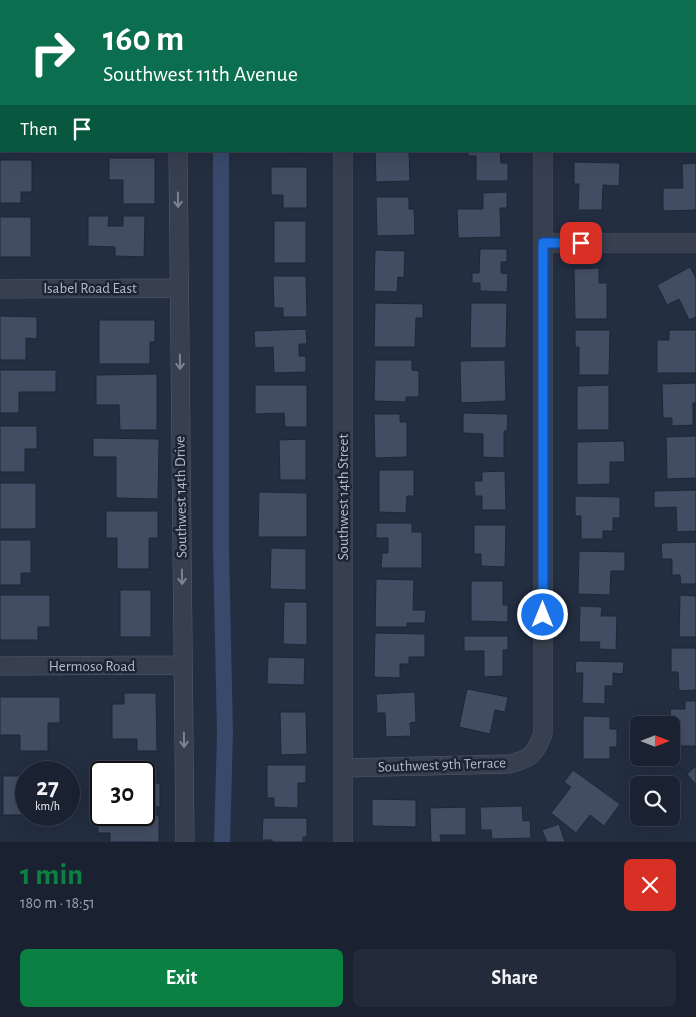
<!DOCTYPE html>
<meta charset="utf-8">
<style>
body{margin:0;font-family:"Alegreya Sans",sans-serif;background:#232a39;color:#f1f3f6;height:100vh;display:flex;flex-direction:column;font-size:19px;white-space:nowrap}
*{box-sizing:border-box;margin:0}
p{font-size:16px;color:#9fa4ab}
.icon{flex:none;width:28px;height:28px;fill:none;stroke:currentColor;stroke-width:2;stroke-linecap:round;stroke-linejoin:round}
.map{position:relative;height:842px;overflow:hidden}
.side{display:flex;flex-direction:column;background:#1a2231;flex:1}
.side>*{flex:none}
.guide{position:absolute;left:0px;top:0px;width:696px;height:152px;box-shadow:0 5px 20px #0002,0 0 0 1px #383f4d;background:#0b6e4f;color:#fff;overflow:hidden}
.needle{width:32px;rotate:90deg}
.tools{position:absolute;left:630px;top:716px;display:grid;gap:10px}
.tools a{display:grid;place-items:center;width:50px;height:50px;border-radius:8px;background:#1a2231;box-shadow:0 5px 20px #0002,0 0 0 1px #383f4d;font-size:25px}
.speed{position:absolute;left:15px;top:761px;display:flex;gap:10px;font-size:25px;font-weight:700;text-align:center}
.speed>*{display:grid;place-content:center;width:65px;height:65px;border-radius:50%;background:#1a2231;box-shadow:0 5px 20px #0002,0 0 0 1px #383f4d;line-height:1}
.speed small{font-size:12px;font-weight:400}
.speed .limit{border:2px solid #111;border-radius:8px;background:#fff;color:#111}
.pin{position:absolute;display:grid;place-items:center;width:42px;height:42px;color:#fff;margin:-21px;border-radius:10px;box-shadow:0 2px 8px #0006}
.me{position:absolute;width:55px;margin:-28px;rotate:0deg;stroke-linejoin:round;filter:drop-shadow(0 0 4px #0008)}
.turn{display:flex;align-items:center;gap:18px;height:105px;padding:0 20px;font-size:22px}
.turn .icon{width:65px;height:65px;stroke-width:2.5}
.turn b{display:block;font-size:35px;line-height:42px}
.then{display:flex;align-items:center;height:48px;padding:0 20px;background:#0003;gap:10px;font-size:19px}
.round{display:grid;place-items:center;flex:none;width:52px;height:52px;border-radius:8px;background:#232a39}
.summary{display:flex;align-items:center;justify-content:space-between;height:85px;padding:0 20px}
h1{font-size:30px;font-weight:600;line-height:38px;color:#0b8043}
.primary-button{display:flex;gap:10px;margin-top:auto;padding:10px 20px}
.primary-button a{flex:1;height:58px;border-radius:8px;background:#0b8043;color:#fff;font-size:20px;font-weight:600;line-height:58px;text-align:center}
.primary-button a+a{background:#232a39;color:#f1f3f6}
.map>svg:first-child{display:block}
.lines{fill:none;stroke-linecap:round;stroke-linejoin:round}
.canal{stroke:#38496b;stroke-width:16}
.building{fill:#424d63;stroke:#1f2737}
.street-casing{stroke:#535b6b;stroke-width:19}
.street{stroke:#384050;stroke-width:18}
.oneway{stroke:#7c8494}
.route-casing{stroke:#114b97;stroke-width:12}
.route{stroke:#1a73e8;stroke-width:9}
.labels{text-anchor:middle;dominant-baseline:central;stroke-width:5;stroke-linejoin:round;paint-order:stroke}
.street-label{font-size:15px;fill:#b4bbcb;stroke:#1d2535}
</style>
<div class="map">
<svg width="696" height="842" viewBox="0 0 696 842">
<rect width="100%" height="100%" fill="#232e41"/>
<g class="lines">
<path class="canal" d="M219,0V1
M221,151V549L225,733L222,842"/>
</g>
<path class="building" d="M0,0H28L1,1V34Z
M121,0H149V1H121Z
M377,0H424L377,1Z
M506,0V1H474L481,0Z
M582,0H602V1H582Z
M676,1H696V44L695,1Z
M695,56H696V98H695Z
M695,110L696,153L678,152L695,151Z
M282,151H306V153H282Z
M375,151H409L410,181L376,182Z
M468,151H500L501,163H508V181H476V156H468Z
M574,151H602V152H574Z
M109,158H155V204H123V180H109Z
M0,160H32V192H21V203H0Z
M574,162L620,163L619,186L603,185L602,210H578L579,184H574Z
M696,163V210L663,211V188H683L682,164Z
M271,167H307V208H283V195H271Z
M507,192V208H500L501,237L458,238L457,209H483V193Z
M376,197H409V209H414L415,235L377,236Z
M88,216H109L108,226H123V216H145L144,257L115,256V247L88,246Z
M0,217H31V257H0Z
M274,221H306V263H274Z
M480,249H507V262H501V273L508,274L507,292L480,291V283H472V273H479Z
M375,250L405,251L404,278L398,277L397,292L374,291Z
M690,267L696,278V317L689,320L679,299L667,305L657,285Z
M599,268V283H607V319H575L574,269Z
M273,276H306L307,317H283V308H274Z
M375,303L423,304V318H416L415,347H374Z
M471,303H507L506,348H470Z
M0,316L37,317V339L26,338V360H0Z
M99,320H155V342H150V364H99Z
M306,329L307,344H299V356H306V372L274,373L273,347L255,348L254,331Z
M575,330H610L609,375H579V347H575Z
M669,330H696V373H657V340H669Z
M375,360H412V370L419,371V397H406V402L374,401Z
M505,360L506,401L461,403L460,361Z
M0,370H56V392H19V413H0Z
M157,374V430H120L119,405H96V375Z
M696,383V403H693V425L672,426V418H663L662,384Z
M255,385H307V427H285L284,413L255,414Z
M609,385V430H577V386Z
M463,413L508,414L507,431H504V458L483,457V434L463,433Z
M374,414H400V422H407V457L375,458Z
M0,426H37V449H25V472H0Z
M696,436V478L667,479L666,437Z
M93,438L159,439L158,499L116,498V457H93Z
M306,439V480H280L279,440Z
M624,441L625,462H610V484L577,485V442Z
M379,470H414V496H407L406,513L379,512Z
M505,471L506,510H482V496H475L474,481H482V472Z
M0,483H36V529H0Z
M696,490V531L677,532L676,507L654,508V491Z
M259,492L307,493V537H258Z
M575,496L620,497V518H613V531H603V539H581V516H575Z
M106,511H158V538H149V569H117V538H106Z
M376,523H412V532H422V568H381L382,553H388V538H376Z
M474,525H506L505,567L481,566V554H474Z
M0,540H31V573H21V585H0Z
M696,542V584H681L680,575H672V559H662L661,543Z
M271,548L306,549V590L270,589Z
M579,551L625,552V571H611L610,595L578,594Z
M376,579L414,580L413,610H426L425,623H407V627H375Z
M471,581H503V605H508V622L471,621Z
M120,590H151V637H120Z
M0,595H50V627H38V640H0Z
M680,595L696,596V637H679Z
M284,602H307V645L283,644Z
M580,606L602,607L601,616H617L616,650L599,649L600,642H579Z
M375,633L425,634V657H409V664H400V678L374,677Z
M464,636H508V650H503V676L484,677V651H464Z
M671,648H696V690L679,691L678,672H671Z
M268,657L305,658L304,685L267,684Z
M576,661L624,662L623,674L613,673V686H605V704L582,703L583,673H575Z
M467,689L508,697L505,712L495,710L490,734L459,727Z
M415,692L416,722L410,723L411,736L386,737L385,713H377L376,694Z
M124,693H156L157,751H137V739H112V704H124Z
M0,697H60V723H48V751H20V735H0Z
M685,701H696V746H671V725H663L662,719H671L670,709H685Z
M280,712H306L307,754L281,755Z
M583,716L610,717V729H617V747H610V759H583Z
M267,765H306V783H298V808L274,807V798H267Z
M696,766V785L687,774Z
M104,770H147V783H160V807H144V772H104Z
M573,770L620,804L604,826L590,815L576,833L551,813L571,787L564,782Z
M3,776H26V815H31H3Z
M372,799L416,800V827L372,826Z
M522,806L523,821L530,820L531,838L492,839L491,830H481L480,807Z
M466,807V835H440L441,842H431L430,808Z
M159,815V842H110V833H98V816Z
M263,818H307V837H303V842H272V840H262Z
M559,824L565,842H547L542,830Z"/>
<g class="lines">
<defs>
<path id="street" d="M177,0V1
M343,0V1
M543,0V1
M178,151L185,842
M343,151V842
M543,243H696
M0,289L179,288
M0,666L183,665
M343,768L509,764C530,759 536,754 543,733V151"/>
</defs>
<use href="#street" class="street-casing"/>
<use href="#street" class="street"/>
</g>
<defs><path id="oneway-shaft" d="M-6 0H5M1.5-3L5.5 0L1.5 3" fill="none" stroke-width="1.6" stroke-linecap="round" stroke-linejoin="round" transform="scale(1.25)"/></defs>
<g class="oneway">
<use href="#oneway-shaft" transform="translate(178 200) rotate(89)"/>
<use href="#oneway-shaft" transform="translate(180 362) rotate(89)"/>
<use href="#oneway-shaft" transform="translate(182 577) rotate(89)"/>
<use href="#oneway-shaft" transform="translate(184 740) rotate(89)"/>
</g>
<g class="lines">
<defs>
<path id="route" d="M543,615V243H581"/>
</defs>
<use href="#route" class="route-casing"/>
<use href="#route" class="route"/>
</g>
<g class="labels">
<g class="street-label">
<text x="90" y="288">Isabel Road East</text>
<text transform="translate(181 497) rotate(-91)">Southwest 14th Drive</text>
<text transform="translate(343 497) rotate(-90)">Southwest 14th Street</text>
<text x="92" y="666">Hermoso Road</text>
<text transform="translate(442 765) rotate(-2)">Southwest 9th Terrace</text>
</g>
</g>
</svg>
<div class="tools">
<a><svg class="needle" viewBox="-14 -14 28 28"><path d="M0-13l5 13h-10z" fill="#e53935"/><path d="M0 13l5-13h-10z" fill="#9fa4ab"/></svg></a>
<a><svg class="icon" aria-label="search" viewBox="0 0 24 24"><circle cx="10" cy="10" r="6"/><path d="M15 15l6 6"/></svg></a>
</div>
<div class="speed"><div>27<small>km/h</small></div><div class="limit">30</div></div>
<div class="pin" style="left:581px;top:243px;background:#d93025"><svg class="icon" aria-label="arrive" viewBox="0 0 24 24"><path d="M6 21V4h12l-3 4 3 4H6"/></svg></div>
<svg class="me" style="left:543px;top:615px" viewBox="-20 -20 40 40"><circle r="17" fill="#1a73e8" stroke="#fff" stroke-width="3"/><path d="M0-11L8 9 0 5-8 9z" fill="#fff"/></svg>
<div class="guide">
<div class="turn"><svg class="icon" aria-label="right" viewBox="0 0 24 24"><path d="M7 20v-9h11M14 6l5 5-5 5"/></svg><div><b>160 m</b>Southwest 11th Avenue</div></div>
<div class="then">Then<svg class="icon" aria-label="arrive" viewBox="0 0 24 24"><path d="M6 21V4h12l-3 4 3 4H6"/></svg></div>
</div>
</div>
<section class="side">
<div class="summary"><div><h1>1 min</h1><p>180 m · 18:51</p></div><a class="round" style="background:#d93025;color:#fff"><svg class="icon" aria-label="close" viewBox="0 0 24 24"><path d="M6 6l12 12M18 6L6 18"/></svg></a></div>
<div class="primary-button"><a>Exit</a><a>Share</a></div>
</section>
